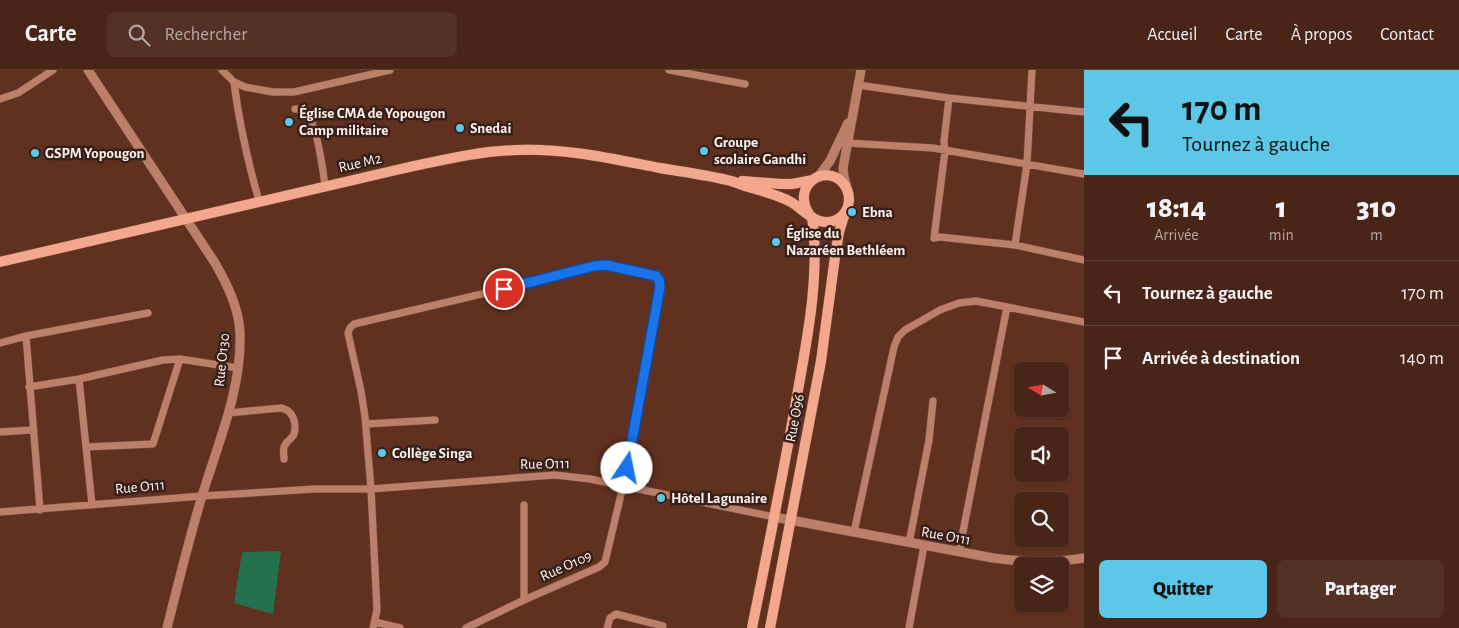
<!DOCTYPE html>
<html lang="fr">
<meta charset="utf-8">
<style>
body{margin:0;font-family:"Alegreya Sans",sans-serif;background:#533125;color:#f1f3f6;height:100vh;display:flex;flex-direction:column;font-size:19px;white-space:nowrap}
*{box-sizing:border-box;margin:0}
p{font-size:16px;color:#b1a5a2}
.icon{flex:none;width:28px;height:28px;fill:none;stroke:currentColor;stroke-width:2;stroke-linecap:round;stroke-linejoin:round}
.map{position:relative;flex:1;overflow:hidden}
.drawer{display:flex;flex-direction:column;background:#492518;width:375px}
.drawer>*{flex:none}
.top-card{background:#5cc7e7;color:#111;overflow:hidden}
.needle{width:32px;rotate:281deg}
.buttons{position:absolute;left:1014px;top:292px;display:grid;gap:10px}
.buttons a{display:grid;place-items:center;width:55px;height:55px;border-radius:8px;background:#492518;box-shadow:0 1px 4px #0004,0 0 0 1px #614237;font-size:25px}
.pin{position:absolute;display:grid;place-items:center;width:42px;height:42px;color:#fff;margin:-21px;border:2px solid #fff;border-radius:50%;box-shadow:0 1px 5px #0007}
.me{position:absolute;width:55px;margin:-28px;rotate:11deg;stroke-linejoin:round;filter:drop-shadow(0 0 4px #0008)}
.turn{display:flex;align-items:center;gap:18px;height:105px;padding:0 15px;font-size:22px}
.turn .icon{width:65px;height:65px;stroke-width:2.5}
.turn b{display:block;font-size:35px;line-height:42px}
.eta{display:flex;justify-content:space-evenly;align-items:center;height:85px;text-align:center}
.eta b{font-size:30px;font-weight:800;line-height:35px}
.action{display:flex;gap:10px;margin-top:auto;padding:10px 15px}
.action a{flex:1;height:58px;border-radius:8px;background:#5cc7e7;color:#111;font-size:20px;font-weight:800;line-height:58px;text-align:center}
.action a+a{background:#533125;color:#f1f3f6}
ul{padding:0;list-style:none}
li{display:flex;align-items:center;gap:15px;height:65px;padding:0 15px;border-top:1px solid #614237}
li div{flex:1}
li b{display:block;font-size:19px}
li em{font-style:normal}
header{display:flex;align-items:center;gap:30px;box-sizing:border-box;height:70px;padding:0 25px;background:#492518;border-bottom:1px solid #614237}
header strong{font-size:24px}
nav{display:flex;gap:28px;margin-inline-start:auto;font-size:18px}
.search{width:350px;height:45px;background:#533125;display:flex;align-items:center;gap:12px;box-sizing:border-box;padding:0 18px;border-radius:8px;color:#b1a5a2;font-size:19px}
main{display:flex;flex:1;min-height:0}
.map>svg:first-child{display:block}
.green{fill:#23714f}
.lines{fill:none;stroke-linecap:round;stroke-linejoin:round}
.minor-casing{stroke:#7a5041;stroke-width:8}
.tertiary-casing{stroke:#7a5041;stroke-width:10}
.secondary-casing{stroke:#7a5041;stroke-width:11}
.minor{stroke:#bb7f6a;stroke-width:7}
.tertiary{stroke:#bb7f6a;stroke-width:9}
.secondary{stroke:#f3a88d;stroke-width:10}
.route-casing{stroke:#114b97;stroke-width:12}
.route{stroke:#1a73e8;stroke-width:9}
.poi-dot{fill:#5cc7e7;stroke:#372019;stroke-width:2}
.labels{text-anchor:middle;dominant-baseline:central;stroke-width:5;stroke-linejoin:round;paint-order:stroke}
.poi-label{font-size:15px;font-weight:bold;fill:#fef2ed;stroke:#372019;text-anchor:start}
.street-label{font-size:15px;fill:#fef2ed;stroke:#372019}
</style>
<header>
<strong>Carte</strong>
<div class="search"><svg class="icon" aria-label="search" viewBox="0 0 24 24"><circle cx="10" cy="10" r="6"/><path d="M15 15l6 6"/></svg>Rechercher</div>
<nav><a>Accueil</a><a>Carte</a><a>À propos</a><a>Contact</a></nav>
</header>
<main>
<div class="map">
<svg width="1084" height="558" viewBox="0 0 1084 558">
<rect width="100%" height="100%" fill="#613120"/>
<path class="green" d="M281,481L273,544L234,533L242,482Z"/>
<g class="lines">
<defs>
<path id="minor" d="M222,0L234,12L245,17L273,22H294L390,0
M669,0L745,14
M234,12C239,53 248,92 259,131
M858,15L949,28L1084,42
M949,28L944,71L945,81L934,168L940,167L1015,175L1084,190
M0,29L18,23L53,0
M295,39C299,39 303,39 306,42C317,54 323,100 325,116
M847,73L933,78L1084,104
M1015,175L1027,94L1032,0
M26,266L40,440
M0,273L26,266L148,243
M79,309L92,435
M29,317L79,309L163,290L180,289L238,298
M228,343L281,338C293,340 297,353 294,364C292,369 286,371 284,377C283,381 284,385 284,389
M366,354L435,350
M0,362L32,360
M86,377L153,374L180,289
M524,435V530
M0,442L202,426L315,419H371L555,405L590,409L774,447
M854,462L894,277L898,267L905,260L940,240L959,233L976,231L1084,252
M909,473L929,370L933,331
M959,482L1007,237
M375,552L400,558
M373,558L377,540L371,419L365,347L361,321L348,263L350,258L354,254L541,210L594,196L605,195L656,206L659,210L660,217L623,416L605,492L599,497L524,530L466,558
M607,558L610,548L616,544L663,556
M909,558L924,476"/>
<path id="tertiary" d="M88,0L215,193C227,214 239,238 240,263C242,319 218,373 202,426C189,469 178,514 167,558
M818,107L830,91L848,53
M847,118L844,107L843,98L861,0
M774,447L993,488C1024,492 1053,493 1084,488"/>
<path id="secondary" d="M742,111L781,114H792L813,110
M0,192L405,98C442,90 479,81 517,80C566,78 613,89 660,98C683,102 708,105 731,111C736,112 740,115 745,116C761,121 777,124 791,132C801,138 809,148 820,151C825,153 833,152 838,149C851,141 852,124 843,113C825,93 791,115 809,144
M752,558C768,479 784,400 798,320C808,265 820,203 812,147
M770,558L821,291L835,187L839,162L845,143"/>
</defs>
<use href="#minor" class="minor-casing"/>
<use href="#tertiary" class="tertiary-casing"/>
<use href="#secondary" class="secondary-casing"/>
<use href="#minor" class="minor"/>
<use href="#tertiary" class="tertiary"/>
<use href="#secondary" class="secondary"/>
</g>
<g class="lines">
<defs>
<path id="route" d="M504,219L594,196L606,195L656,206L659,210L660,217L627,398"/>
</defs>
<use href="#route" class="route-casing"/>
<use href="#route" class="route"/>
</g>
<g class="poi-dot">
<circle cx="289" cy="52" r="5"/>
<circle cx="460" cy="58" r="5"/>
<circle cx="704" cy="81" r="5"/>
<circle cx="35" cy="83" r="5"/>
<circle cx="852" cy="142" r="5"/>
<circle cx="776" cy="172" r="5"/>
<circle cx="382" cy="383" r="5"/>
<circle cx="661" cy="428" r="5"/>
</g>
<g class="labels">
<g class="poi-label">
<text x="299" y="43">Église CMA de Yopougon<tspan x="299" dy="17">Camp militaire</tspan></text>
<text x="470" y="58">Snedai</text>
<text x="714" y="72">Groupe<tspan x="714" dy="17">scolaire Gandhi</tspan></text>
<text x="45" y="83">GSPM Yopougon</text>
<text x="862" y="142">Ebna</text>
<text x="786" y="163">Église du<tspan x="786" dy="17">Nazaréen Bethléem</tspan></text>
<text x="392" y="383">Collège Singa</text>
<text x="671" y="428">Hôtel Lagunaire</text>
</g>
<g class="street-label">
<text transform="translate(360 93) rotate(-13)">Rue M2</text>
<text transform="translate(222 290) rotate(-84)">Rue O130</text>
<text transform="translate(795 348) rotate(-79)">Rue O96</text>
<text transform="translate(545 394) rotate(-1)">Rue O111</text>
<text transform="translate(140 417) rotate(-5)">Rue O111</text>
<text transform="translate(946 466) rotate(10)">Rue O111</text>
<text transform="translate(566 496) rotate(-24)">Rue O109</text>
</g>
</g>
</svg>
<div class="buttons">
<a><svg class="needle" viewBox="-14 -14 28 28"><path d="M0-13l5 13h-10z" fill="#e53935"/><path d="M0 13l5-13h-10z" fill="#b1a5a2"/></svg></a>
<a><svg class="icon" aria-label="sound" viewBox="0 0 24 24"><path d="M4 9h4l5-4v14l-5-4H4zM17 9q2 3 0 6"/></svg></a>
<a><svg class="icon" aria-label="search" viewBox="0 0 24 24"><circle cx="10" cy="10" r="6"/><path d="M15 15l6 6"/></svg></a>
<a><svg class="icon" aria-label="layers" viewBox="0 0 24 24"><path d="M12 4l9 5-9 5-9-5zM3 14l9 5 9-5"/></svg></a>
</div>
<div class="pin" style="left:504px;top:219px;background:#d93025"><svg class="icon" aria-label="arrive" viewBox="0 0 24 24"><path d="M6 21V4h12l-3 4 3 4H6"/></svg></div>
<svg class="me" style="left:627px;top:398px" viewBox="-20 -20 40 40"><circle r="19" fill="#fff"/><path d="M0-13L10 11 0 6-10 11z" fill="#1a73e8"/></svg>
</div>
<section class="drawer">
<div class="top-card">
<div class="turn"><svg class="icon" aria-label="left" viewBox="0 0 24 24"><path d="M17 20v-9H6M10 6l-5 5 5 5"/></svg><div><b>170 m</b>Tournez à gauche</div></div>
</div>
<div class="eta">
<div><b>18:14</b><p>Arrivée</p></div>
<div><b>1</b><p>min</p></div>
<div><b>310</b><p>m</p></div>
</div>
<ul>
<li><svg class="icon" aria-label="left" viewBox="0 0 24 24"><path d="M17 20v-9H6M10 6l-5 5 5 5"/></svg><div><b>Tournez à gauche</b></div><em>170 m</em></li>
<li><svg class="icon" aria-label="arrive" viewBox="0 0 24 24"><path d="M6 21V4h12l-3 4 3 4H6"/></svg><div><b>Arrivée à destination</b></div><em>140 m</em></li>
</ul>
<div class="action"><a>Quitter</a><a>Partager</a></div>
</section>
</main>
